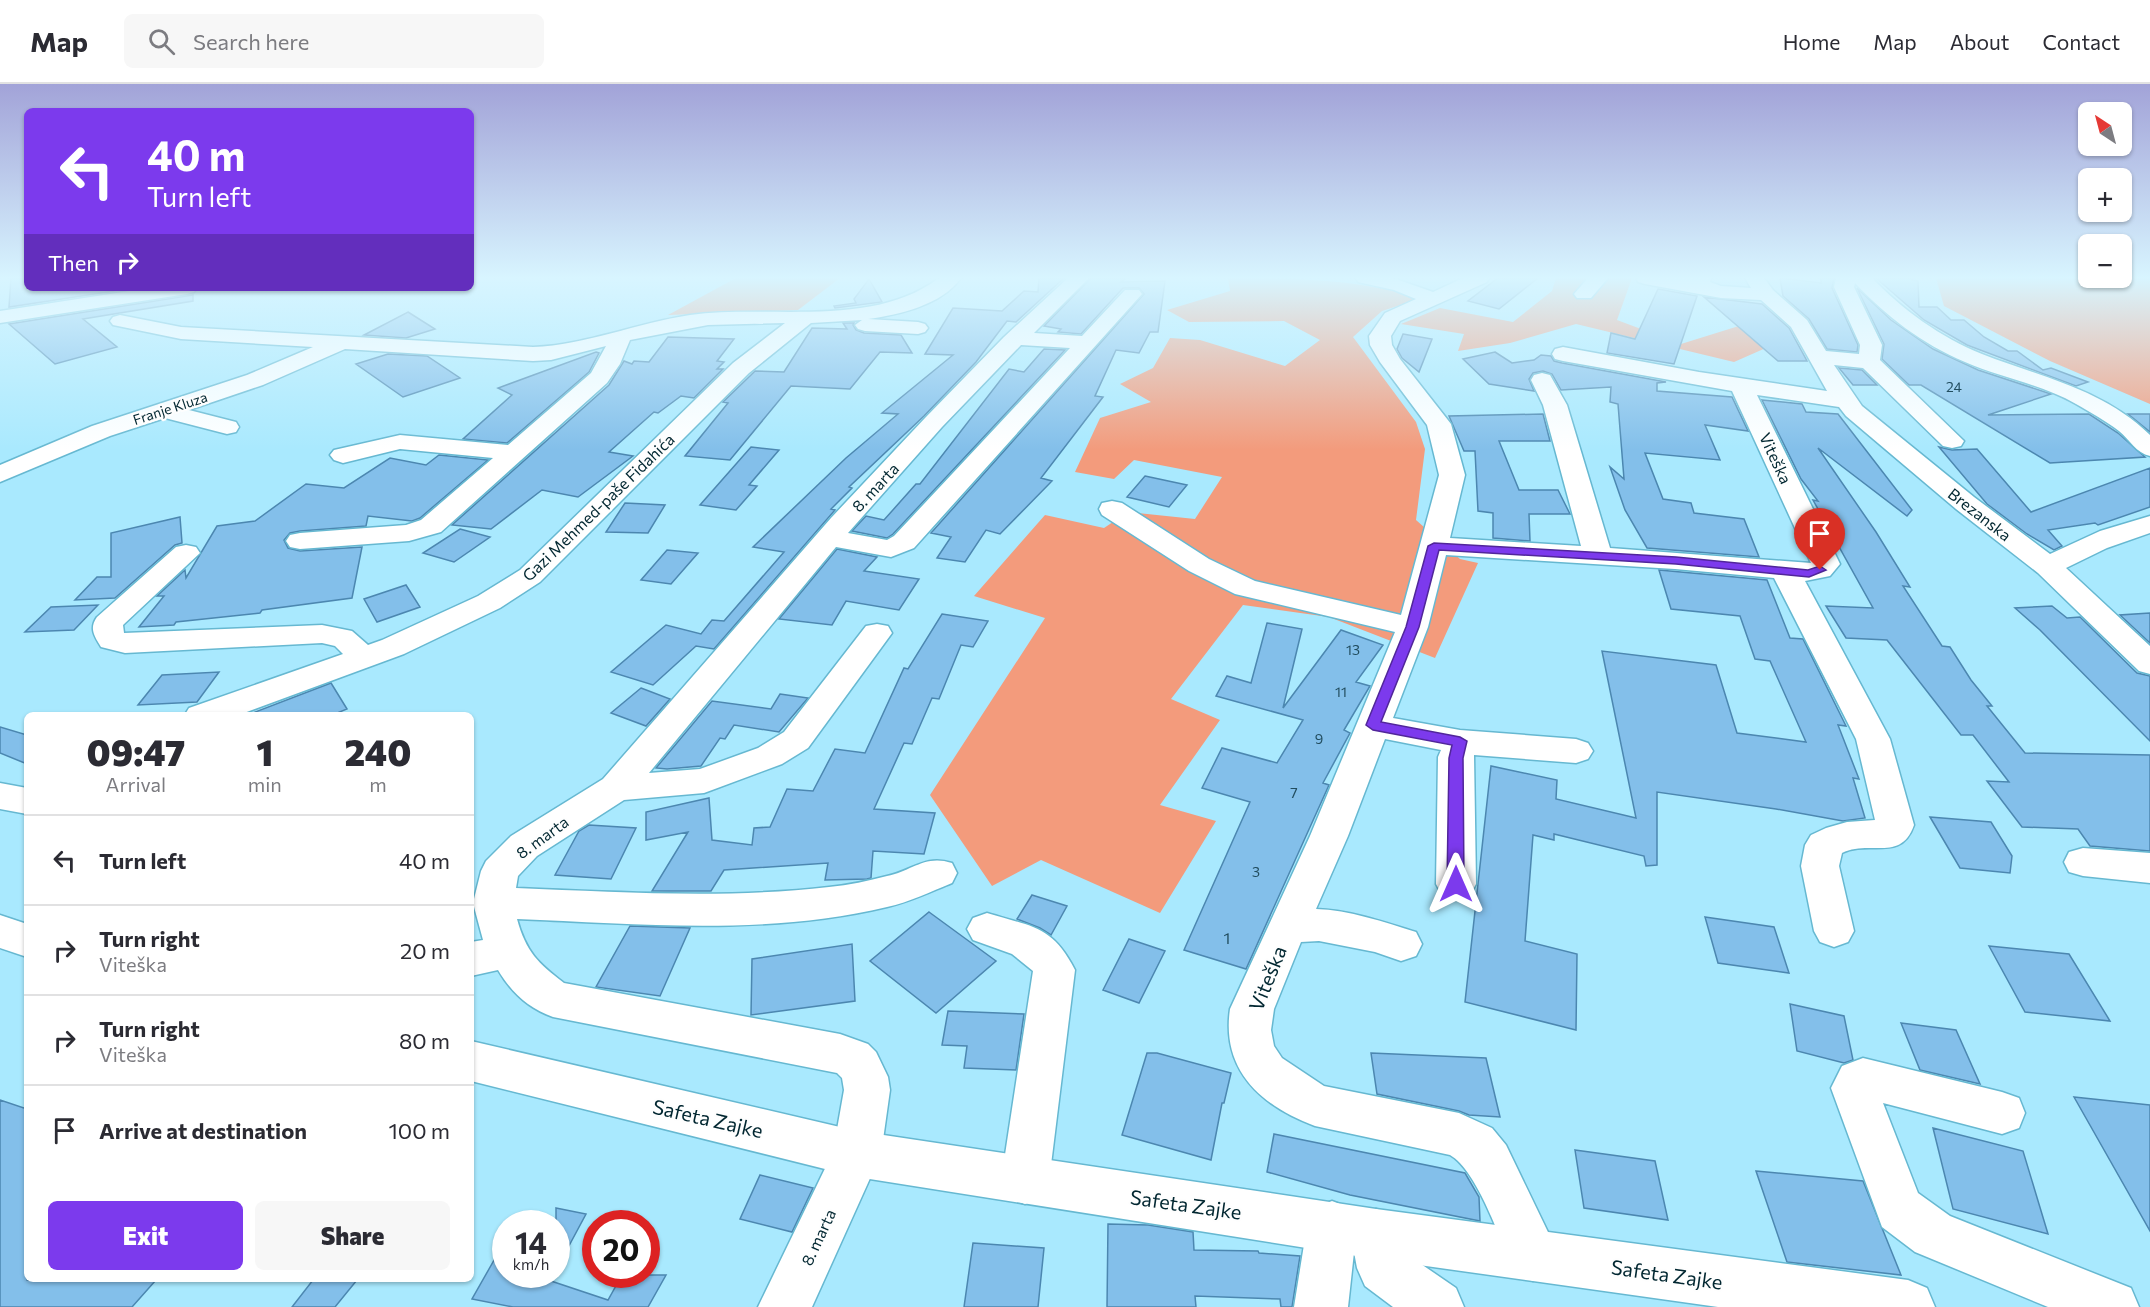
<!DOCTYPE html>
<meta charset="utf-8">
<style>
body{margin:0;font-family:Commissioner,sans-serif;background:#f7f7f7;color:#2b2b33;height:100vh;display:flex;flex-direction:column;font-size:22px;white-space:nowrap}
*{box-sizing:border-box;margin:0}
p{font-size:20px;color:#7c7c81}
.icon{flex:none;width:33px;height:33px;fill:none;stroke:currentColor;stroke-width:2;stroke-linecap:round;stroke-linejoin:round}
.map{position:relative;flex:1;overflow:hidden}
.drawer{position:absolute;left:24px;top:628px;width:450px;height:570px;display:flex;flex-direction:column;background:#fff;border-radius:9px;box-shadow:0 2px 4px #0004}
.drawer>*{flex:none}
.guide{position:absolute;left:24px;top:24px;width:450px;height:183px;border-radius:9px;box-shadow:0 2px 4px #0004;background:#7c3aed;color:#fff;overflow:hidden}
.needle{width:39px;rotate:324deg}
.buttons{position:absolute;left:2078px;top:18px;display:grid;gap:12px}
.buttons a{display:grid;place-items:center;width:54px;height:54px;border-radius:9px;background:#fff;box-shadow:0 2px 4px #0004;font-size:30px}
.speed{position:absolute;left:492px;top:1126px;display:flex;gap:12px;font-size:30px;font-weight:700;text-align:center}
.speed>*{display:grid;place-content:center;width:78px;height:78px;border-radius:50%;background:#fff;box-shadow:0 2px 4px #0004;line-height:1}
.speed small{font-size:15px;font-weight:400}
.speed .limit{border:9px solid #d22;background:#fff;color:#111}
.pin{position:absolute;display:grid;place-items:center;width:51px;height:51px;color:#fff;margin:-62px -26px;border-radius:50% 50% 50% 0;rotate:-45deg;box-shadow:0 0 6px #0007}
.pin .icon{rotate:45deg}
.me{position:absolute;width:66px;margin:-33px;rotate:0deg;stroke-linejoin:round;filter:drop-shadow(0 0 4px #0008)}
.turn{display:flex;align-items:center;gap:21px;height:126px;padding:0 24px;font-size:27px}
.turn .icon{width:78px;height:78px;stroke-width:2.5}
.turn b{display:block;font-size:42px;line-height:51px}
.then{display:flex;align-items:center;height:57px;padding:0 24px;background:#0003;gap:12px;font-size:22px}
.eta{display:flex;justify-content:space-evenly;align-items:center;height:102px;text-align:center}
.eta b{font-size:36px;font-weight:800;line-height:42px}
.cta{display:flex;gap:12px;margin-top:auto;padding:12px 24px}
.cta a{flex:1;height:69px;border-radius:9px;background:#7c3aed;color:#fff;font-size:24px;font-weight:800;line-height:69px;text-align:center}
.cta a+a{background:#f7f7f7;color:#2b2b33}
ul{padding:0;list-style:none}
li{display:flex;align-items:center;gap:18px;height:90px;padding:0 24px;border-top:2px solid #e1e1e2}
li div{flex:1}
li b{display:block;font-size:22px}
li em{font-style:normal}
header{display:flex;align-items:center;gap:36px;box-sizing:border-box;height:84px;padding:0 30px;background:#fff;border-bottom:2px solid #e1e1e2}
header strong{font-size:28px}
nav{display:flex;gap:33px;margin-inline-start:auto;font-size:21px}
.search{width:420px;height:54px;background:#f7f7f7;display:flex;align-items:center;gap:15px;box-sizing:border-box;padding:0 21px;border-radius:9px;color:#7c7c81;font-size:22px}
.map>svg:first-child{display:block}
.green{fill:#f39b7c}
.building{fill:#83bfea;stroke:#4c87b0;stroke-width:1.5}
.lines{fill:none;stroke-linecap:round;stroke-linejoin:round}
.minor-casing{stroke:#66b8d1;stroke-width:3}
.major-casing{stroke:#66b8d1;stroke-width:3}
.minor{fill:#fff;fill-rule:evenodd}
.major{fill:#fff;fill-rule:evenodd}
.route{fill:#7c3aed;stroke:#51269a;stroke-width:1.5}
.labels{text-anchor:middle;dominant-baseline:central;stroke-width:4.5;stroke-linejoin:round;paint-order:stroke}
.number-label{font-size:14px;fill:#224d5f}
.far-street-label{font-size:14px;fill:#022731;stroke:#fefefe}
.street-label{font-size:16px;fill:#022731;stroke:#fefefe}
.near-number-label{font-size:16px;fill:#224d5f}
.near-street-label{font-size:20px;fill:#022731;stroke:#fefefe}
</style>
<header>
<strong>Map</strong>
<div class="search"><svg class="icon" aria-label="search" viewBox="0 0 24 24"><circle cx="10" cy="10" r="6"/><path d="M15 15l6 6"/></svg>Search here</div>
<nav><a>Home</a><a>Map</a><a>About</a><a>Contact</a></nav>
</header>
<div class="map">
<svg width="2150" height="1223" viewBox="0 0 2150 1223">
<rect width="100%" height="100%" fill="#a9e9fe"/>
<path class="green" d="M736,194H840L798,226L668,231Z
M1228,194C1294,194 1357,195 1422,214L1382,227L1353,253L1416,338L1425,365L1416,436L1460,475L1478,479L1435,574L1329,533L1243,521L1171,615L1220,636L1160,721L1216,737L1160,829L1041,776L992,802L930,711L1045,534L974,512L1045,431L1104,444L1128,428L1195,435L1222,393L1134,376L1114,395L1075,388L1100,334L1151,318L1120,300L1153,284L1170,254L1200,256L1285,282L1320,256L1284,237L1189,238L1167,226L1230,207Z
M1556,194H1632L1617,236L1681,260L1742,241L1784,256L1734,278L1576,240L1510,259L1458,267L1464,250L1401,240L1440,224L1513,238L1552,207Z
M1936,194H2150V320L2050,277L1944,222Z"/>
<path class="building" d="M11,194H27V204H134L9,223Z
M1039,194H1064L1016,238L1007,237L976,278L924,332L849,403L852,404L831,425L835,426L714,565L696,562L653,601L611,588L666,541L701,550L712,536L724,537L784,468L753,463L846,374L898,330L882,329L953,271L925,270L953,224L1002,227L1024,207L1038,208Z
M1091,194H1126L1121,198L1165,197L1158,248H1150L1139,269L1116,266L1095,312L1103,313L1041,394L1052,397L1000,450L986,446L965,478L937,474L951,453L931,449L1144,210L1139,204H1123L1081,250L1058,248L1061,245L1044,242Z
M1498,194H1538L1499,225L1468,217Z
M1780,194L1821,199V194H1834L1832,204L1858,261L1857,268L1827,265L1809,235L1783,212Z
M1876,194H1912V196L1918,197L1919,223H1937L1951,236H1964L1984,253L2008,267H2017L2043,286L2051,284L2088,298L2076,302L1967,261L1924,236Z
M869,195L882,218L835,224L834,222L856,219L854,215Z
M1857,204L1891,236L1933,265L1978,286L2051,310L1988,331L2089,330L2118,349L2145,373L2050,379L1921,301H1909L1882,275L1884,260Z
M1658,205L1697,212L1674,280L1607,269L1611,249L1635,255Z
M193,211V217L83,235L117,263L55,280L9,240Z
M1704,213L1762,220L1789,244L1807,277H1778Z
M408,228L435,245L406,254L364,251Z
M843,239H854L853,241L856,246L864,249L901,251L912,269L880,268L850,305L791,302L730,376L685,372L728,319L723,318L751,291L755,287L784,288L812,244L847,245Z
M1403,250L1432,255L1419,288L1402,274L1397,265Z
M668,253L734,255L717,277L724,278L717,285H723L694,314L681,312L658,329L654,328L609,368L633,372L578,413L542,406L491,445L452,441L609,301L624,277L632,280L634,277L649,278Z
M1044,265L1065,266L893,450L887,454L852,447L866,432L884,436L916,400H920L1009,285L1024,288Z
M596,268L599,269L589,288L507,359L463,355L512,311L498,304Z
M1495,268L1512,279L1534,276L1541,271L1551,272L1554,277L1562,279L1666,298L1657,299V307L1732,313L1748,347L1705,341L1720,376L1645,369L1663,415L1691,419L1694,429L1744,435L1759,473L1647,464L1625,426L1610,383L1624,395L1618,320L1610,318L1611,303L1561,306L1552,290L1543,287L1533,289L1529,295L1534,307L1489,300L1463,275Z
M388,270L427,272L460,294L403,313L356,280Z
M1839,284L1862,286L1877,301H1853Z
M1762,316L1802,320L1806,328L1838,330L1912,426L1907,432L1818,364L1876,448L1910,503L1903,502L1942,562L1950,563L1971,596L1992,622H1987L2025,669L2150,671V767L2090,762L2078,745L2022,743L1987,697L2009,698L1973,651H1961L1887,556L1846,554L1826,522L1873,524L1813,416L1818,417L1801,395Z
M1543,330L1550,357H1499L1519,406H1558L1570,430H1529L1530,457L1493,454V429L1478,427L1475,367H1464L1449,332Z
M2128,330H2150V348L2133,334Z
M751,363L779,366L749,401L757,402L736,426L700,421Z
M1939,363L1952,366L1977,365L2031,428L2150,384V423L2098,441L2095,439L2048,446L2062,462L2054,466L2027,450L1987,420Z
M439,371L488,376L420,434L412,437L368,432L366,442L300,447L290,449L284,456L288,464L300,467L362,463L352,514L262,526L260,529L176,538L174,541L139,543L164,512H157L185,486L186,494L217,442L255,437L306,400L344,404L390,374L426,381Z
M1145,392L1187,401L1169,423L1127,413Z
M625,419L665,421L648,449L606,448Z
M180,433L182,459L175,461L115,514L75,516L97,493H111V449Z
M460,445L490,453L454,478L423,469Z
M837,465L877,473L864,487L919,495L899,526L846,517L832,541L779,535Z
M667,466L698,469L671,500L641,496Z
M1659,486L1767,496L1790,554L1803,555L1846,642L1838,641L1859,695L1853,694L1865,734L1843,737L1776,725L1657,708V781L1646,782L1644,772L1554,750V756L1533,751L1525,857L1577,870L1576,946L1465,918L1491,682L1557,696L1556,715L1636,734L1602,567L1716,581L1737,649L1806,658L1770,577L1755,575L1740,532L1671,525Z
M406,501L420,523L377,538L364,515Z
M98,521L74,546L25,548L51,523Z
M2052,522L2067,534L2080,533L2137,589L2150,592V657L2040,546L2015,524Z
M2150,529V559L2120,531Z
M942,530L988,537L973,563L961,561L939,615L932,614L912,660L904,659L874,725L935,729L924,770L873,767L871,794L867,795L825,796L828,779L724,786L711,807H652L688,748L646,756V728L709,714L712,756L752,761L754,744L770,743L787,705L813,707L835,665L865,669L904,584L908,585Z
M1267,539L1302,545L1283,624L1341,546L1383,561L1356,598L1370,602L1344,646L1350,649L1323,699L1329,701L1246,885L1184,866L1250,718L1202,704L1222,664L1277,679L1303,636L1216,612L1227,592L1251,599Z
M219,588L197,618L138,621L162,591Z
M331,599L347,625L330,632H245Z
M641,604L670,615L646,642L611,629Z
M780,610L808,614L779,648L734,641L725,655L720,654L701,682L667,685L656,684L712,617L771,625Z
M0,643L27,651V680L0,669Z
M1930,733L1991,738L2012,772L2010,789L1960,784Z
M589,741L636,744L611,795L555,791L579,747Z
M1032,811L1067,822L1051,851L1040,844L1017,835Z
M929,828L996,877L936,929L870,877Z
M1705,833L1774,843L1789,889L1718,879Z
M630,842L690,844L660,912L596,903Z
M1129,855L1165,867L1139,919L1103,906Z
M852,860L855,917L751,931L752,875Z
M1989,862L2069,870L2110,937L2025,928Z
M1790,920L1844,932L1853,976L1844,979L1797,967Z
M948,927L1024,930L1016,986L964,984L967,962L942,961Z
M1901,939L1956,946L1980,1000L1920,986Z
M1147,969H1157L1231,989L1224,1019H1222L1211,1076L1122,1051Z
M1371,969L1486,974L1500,1033L1469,1031L1459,1027L1377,1010Z
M2074,1013L2150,1021V1147Z
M0,1016L27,1025V1196H156L132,1223H0Z
M1933,1044L2023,1067L2048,1150L1953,1125Z
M1274,1050L1465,1089L1479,1113L1480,1137L1350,1111L1267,1088Z
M1575,1066L1655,1077L1668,1136L1584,1124Z
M1756,1087L1863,1097L1901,1191L1787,1178Z
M760,1091L813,1104L792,1148L740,1135Z
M556,1124L586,1130L556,1186Z
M1108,1140L1148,1141L1193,1148L1194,1166L1258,1167L1259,1169L1300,1172L1292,1223H1281L1280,1215L1195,1212L1196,1223H1107Z
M506,1155V1191H554L551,1197L608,1216L622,1191H666L648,1223H513L472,1215Z
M973,1159L1044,1164L1038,1223H964Z
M313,1196H357L335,1223H292Z"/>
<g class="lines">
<defs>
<path id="minor" d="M939,194H961C942,221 898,231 868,235L918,238L925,240L928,244L925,248L918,250L865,247L858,245L855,241L862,236L811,239L749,289L540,498L500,524L404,570L236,632H184L189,624L343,570L335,562L322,559L125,569L101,563C94,552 89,544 97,533L176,463L186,461L196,463L200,469L123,541L124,549L322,541L352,547L368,561L382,556L478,512L520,486L733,279L785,239L708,241L630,256L620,280L607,299L441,448L409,457L300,465L290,463L286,457L290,451L300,449L406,441L421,436L493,374L400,365L343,379L334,376L330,371L334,366L400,351L508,361L591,289L606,262L551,276L533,277L345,265L263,301L189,326L236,338L239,343L236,348L227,350L165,334L110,352L0,398V381L92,342L247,291L313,263L181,255L113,241L110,237L113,233L120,231L181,243L533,263C586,261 637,239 690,231C769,220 872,245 939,194Z
M1068,194H1089L1034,249L1082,252L1125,206H1139L1142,210L914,464L891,473L836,463L649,689L700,685L758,664L784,648L866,542L877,540L888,542L892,549L808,664L782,680L704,709L624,716L537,772L518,792L516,804C621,808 725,815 829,803C849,801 868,797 887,792C912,787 925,770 952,779L957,789L952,799C930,808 910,818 887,823C766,852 640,840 517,835C526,868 538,879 564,899L840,950L868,960L876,968L888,993L890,1006L881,1070L812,1223H758L833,1068L844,1006L842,994L837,989L553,933C529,925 511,908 498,886L471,892V858L483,856L473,819L481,787L486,777L511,752L603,695L831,434L926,333L1004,253ZM1021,261L1070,264L894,452L887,456L848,449L942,343Z
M1356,194H1393L1433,208L1463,194H1489L1487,198L1400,237L1391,252L1392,261L1400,275L1451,340L1465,391L1450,454L1581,462L1543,321L1531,296L1534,291L1542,289L1550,291L1567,321L1610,464L1811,479L1732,307L1563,277L1555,275L1552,270L1555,265L1563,263L1699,288L1827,307L1791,243L1761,216L1721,214L1645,200L1638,198L1636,194H1711L1710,198L1721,202L1751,204L1745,194H1764L1773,206L1807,236L1826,267L1859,270L1860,261L1834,203L1836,194H1872C1903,226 1940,253 1982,270C2041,293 2103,305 2150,351V372C2136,369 2130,356 2119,347C2106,337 2090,328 2076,320C2042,300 2001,294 1965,278C1922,260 1886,232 1855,199L1854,203L1882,261L1880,276L1964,357L1961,362L1952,364L1943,362L1863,284L1834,281L1862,322L1974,413L2050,470L2100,447L2150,432V449L2107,464L2066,484L2150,562V590L2139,587L2038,489L1956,425L1846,332L1839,323L1757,311L1840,480L1830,492L1805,497L1890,655L1914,741C1901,779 1869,755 1842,769L1839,782L1854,847L1848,858L1834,863L1820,858L1814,847L1801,782L1805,761L1811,751L1826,744L1847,738L1875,736L1856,655L1774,494L1675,485L1446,471L1428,543L1393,634L1460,646L1576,655L1588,659L1593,667L1588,675L1576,679L1474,671L1476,800L1470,811L1456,815L1442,811L1436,800L1438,673L1441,666L1385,655L1348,752L1316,825C1349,826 1384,838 1416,848L1422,860L1416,872L1401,877L1375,868L1319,857L1301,858L1274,925L1271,946L1274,962L1282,974L1324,1002L1459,1029L1492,1044L1506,1061L1559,1171L1551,1189L1533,1197L1515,1189C1501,1159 1478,1087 1450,1071L1315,1042C1261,1022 1221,986 1230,925L1310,752L1395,548L1235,510L1189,487L1102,431L1099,425L1102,419L1112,417L1122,419L1209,475L1255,497L1401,531L1439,391L1427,341L1380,278L1370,261L1369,252L1385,229L1416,215L1394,206L1358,198Z
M1588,194H1608L1591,214H1577L1574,210Z
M149,204H197L194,208L187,210L0,239V227Z
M0,699L27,704V730L0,725Z
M2083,764L2150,769V799L2083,792L2069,788L2064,778L2069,768Z
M987,829C1032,843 1052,841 1075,886L1049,1097L1042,1114L1025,1120L1008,1114L1001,1097L1033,887L1012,870L973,856L967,845L973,834Z
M1863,974L2002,1008L2019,1014L2025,1029L2019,1044L2002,1050L1883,1019L1918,1109L1950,1132L2131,1204L2139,1223H2048L1915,1168L1882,1143L1831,1004L1842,982Z
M1332,1117L1350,1124L1356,1138L1358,1132L1376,1125L1394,1132L1405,1169L1456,1204L1464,1223H1393L1365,1202L1357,1184L1354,1168L1348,1223H1294L1307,1142L1314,1124Z"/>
<path id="major" d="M0,831L27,840V873L0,864Z
M471,957L857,1047L1376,1125L1908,1196L1927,1204L1935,1223H1718L1376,1175L857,1093L471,997Z"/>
</defs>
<use href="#minor" class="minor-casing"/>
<use href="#major" class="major-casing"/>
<use href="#minor" class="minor"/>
<use href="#major" class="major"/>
</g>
<linearGradient id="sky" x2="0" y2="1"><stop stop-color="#a2a3d8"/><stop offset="0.53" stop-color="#d8f5ff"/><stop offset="1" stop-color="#d8f5ff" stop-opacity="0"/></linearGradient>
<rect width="2150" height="366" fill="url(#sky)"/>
<path class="route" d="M1434,459L1676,473L1808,486L1820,482L1826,486L1809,493L1676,480L1439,466L1419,543L1381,638L1460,653L1467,657L1463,674L1464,800L1461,805L1456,807L1450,805L1447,800L1449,674L1452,661L1373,646L1366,641L1406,543L1428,462Z"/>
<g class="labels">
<g class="number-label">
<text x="1954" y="302">24</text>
<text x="1353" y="565">13</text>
<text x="1341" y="607">11</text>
<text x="1319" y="654">9</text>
<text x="1294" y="708">7</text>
<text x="1256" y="787">3</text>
</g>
<g class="far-street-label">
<text transform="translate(170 324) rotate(-18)">Franje Kluza</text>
</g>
<g class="street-label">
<text transform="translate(1776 374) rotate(65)">Viteška</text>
<text transform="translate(875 403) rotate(-47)">8. marta</text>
<text transform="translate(598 423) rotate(-44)">Gazi Mehmed-paše Fidahića</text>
<text transform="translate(1980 430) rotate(38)">Brezanska</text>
<text transform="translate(542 753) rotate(-36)">8. marta</text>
<text transform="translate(818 1153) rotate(-65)">8. marta</text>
</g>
<g class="near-number-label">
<text x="1227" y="853">1</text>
</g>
<g class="near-street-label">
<text transform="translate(1267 894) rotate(-68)">Viteška</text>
<text transform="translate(708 1034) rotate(13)">Safeta Zajke</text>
<text transform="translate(1186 1120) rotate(8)">Safeta Zajke</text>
<text transform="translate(1667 1190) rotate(8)">Safeta Zajke</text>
</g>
</g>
</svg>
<div class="buttons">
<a><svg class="needle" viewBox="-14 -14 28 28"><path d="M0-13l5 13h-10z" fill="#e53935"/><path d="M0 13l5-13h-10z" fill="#7c7c81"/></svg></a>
<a>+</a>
<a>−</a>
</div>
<div class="speed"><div>14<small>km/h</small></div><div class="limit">20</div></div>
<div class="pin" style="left:1820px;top:486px;background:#d93025"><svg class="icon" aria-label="arrive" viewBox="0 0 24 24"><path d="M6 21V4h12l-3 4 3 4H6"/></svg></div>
<svg class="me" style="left:1456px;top:800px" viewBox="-20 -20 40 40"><path d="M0-17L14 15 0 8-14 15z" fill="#7c3aed" stroke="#fff" stroke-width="4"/></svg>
<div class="guide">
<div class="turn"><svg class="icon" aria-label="left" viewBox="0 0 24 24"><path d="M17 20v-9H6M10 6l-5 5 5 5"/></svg><div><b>40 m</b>Turn left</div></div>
<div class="then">Then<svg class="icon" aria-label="right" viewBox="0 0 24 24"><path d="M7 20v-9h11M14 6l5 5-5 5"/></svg></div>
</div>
<section class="drawer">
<div class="eta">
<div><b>09:47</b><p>Arrival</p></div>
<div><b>1</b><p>min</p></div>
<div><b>240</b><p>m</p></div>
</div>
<ul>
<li><svg class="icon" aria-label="left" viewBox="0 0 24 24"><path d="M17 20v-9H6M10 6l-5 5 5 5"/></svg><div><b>Turn left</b></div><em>40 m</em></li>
<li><svg class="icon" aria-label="right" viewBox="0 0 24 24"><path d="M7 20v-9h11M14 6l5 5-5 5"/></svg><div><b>Turn right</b><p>Viteška</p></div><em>20 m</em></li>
<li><svg class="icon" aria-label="right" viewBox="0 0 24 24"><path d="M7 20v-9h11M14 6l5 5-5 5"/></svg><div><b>Turn right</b><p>Viteška</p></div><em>80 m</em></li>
<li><svg class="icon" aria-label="arrive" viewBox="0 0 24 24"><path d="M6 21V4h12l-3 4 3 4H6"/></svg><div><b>Arrive at destination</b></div><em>100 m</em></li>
</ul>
<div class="cta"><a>Exit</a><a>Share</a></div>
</section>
</div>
